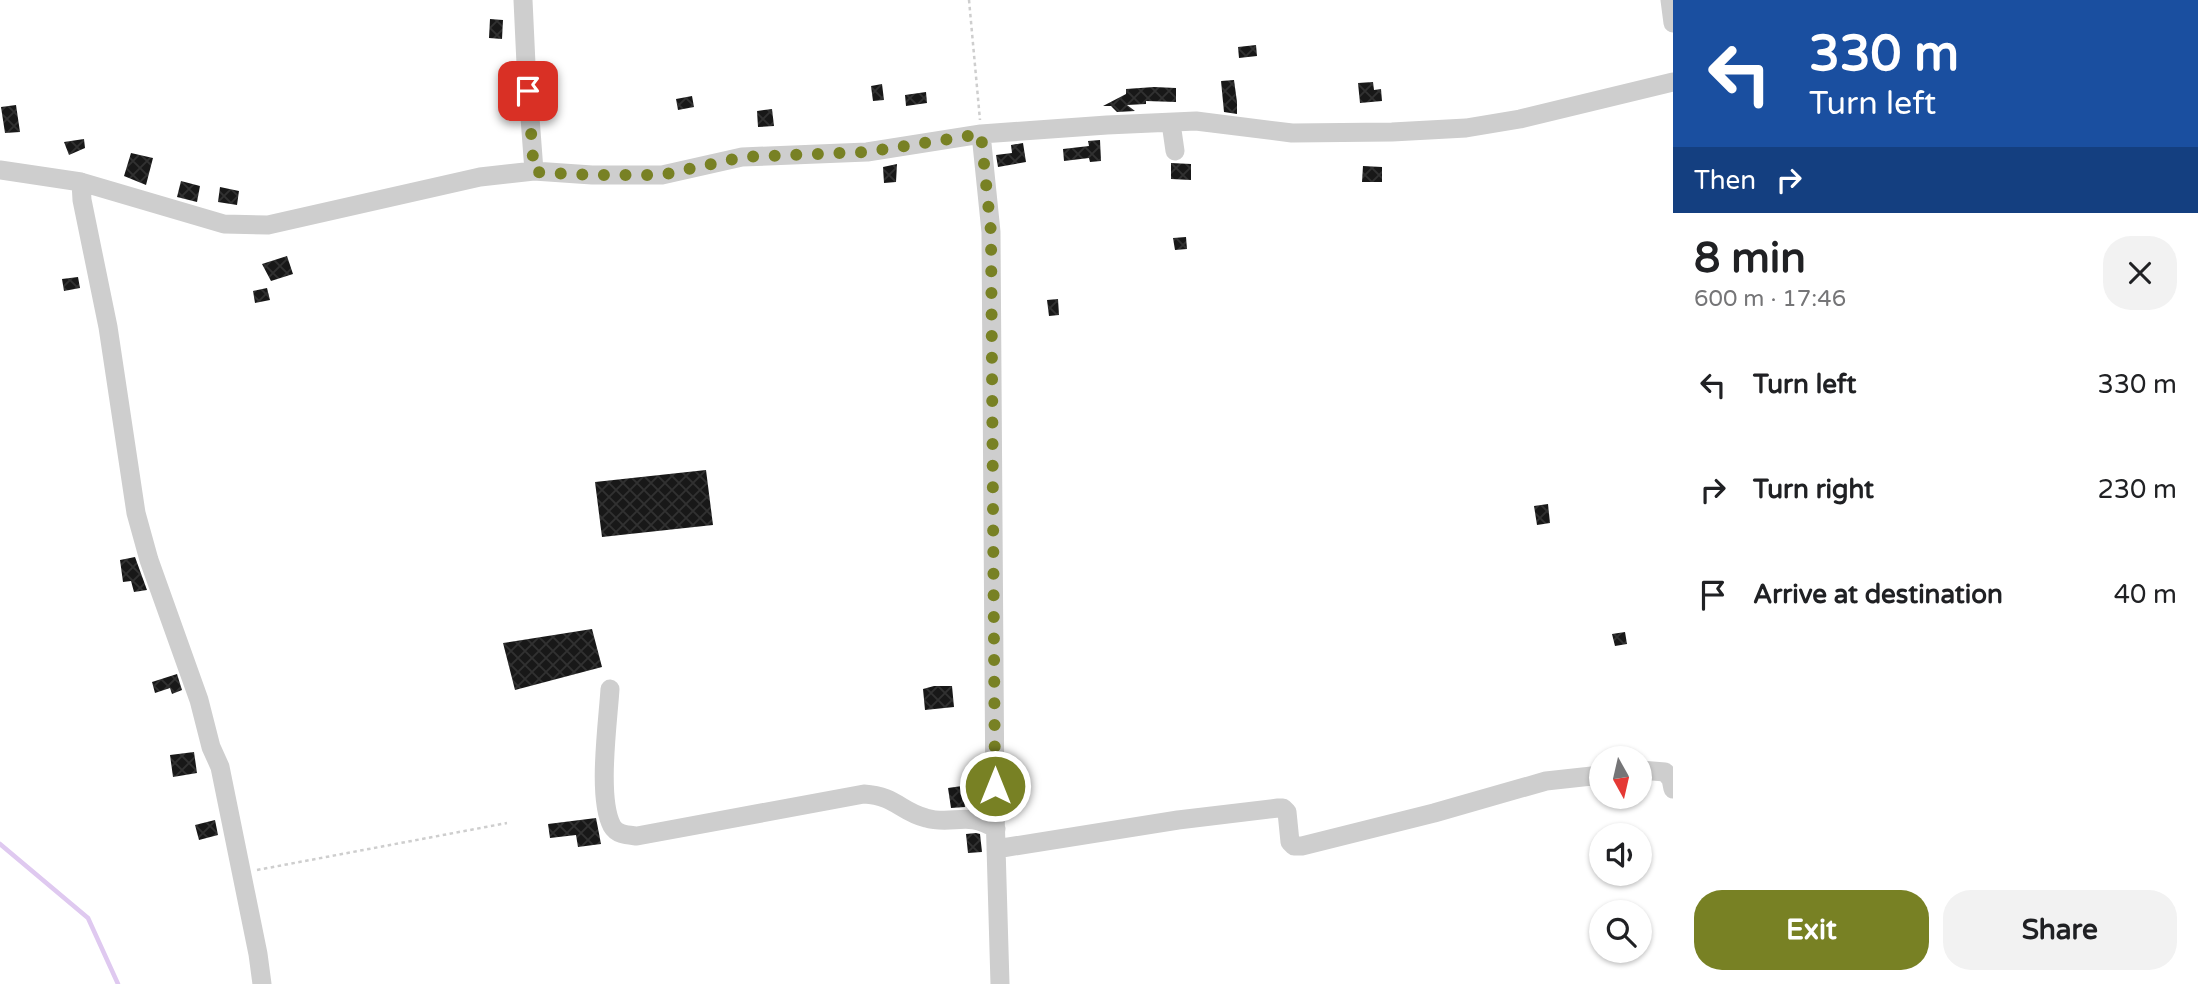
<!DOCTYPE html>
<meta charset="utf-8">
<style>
body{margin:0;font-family:"Varela Round",sans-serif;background:#f2f2f2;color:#202124;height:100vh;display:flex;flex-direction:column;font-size:26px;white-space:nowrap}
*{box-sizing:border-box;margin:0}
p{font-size:23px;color:#757577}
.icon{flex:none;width:38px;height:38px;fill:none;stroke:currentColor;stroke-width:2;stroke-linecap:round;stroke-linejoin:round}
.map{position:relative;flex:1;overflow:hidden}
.side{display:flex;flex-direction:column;background:#fff;width:525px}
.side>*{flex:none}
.top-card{background:#1a4fa0;color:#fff;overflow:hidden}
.needle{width:46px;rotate:172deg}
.tools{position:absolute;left:1589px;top:746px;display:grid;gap:14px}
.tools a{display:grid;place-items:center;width:63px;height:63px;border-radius:50%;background:#fff;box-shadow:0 2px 5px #0004;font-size:35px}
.pin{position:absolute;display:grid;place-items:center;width:60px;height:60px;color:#fff;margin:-30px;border-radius:14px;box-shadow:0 4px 10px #0006}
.me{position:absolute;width:77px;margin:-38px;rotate:0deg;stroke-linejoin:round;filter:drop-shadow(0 0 5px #0008)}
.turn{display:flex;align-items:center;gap:24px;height:147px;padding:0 21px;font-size:32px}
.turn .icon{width:91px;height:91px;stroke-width:2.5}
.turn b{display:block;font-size:49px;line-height:60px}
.then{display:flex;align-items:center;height:66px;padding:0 21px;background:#0003;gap:14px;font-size:26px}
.round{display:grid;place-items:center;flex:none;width:74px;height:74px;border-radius:28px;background:#f2f2f2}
.headline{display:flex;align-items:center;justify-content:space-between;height:119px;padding:0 21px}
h1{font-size:42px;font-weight:800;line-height:52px}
.cta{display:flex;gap:14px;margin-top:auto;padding:14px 21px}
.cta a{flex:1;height:80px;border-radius:28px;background:#788124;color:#fff;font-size:28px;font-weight:800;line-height:80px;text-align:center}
.cta a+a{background:#f2f2f2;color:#202124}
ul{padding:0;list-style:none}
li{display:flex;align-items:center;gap:21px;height:105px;padding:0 21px}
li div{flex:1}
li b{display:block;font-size:26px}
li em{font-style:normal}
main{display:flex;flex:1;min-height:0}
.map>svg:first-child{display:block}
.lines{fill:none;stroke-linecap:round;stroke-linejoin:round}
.stream{stroke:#dfc9f0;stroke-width:4.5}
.building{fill:url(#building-cross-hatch)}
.path{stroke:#cecece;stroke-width:2.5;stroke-dasharray:3.5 3.5;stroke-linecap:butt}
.minor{stroke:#cecece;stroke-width:19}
.route{stroke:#788124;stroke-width:12;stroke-dasharray:0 21.6}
</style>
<main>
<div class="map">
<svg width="1673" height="984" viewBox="0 0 1673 984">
<defs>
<pattern id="building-cross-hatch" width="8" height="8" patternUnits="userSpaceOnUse" patternTransform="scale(1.75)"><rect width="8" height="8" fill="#181818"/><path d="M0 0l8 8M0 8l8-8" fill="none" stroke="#313131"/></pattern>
</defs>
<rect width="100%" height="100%" fill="#fff"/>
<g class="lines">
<path class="stream" d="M0,844L88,918L118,984"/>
</g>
<path class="building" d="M490,19L503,20L502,39L489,38Z
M1256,45L1257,56L1239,58L1238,47Z
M1234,80L1237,102V114L1224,112L1221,81Z
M1373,82L1374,90L1381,89L1382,101L1360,103L1358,83Z
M882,84L884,100L873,101L871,86Z
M1154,87L1176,88V102L1146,101V104L1127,105L1135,111L1117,112L1111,106H1103L1126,94V89Z
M926,92L927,103L906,106L905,95Z
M692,96L694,107L678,110L676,99Z
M16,105L20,132L5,133L1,107Z
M772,109L774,126L758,127L757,111Z
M84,139L85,148L69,155L64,142Z
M1100,140L1101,161L1090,162L1089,158L1064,161L1063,149L1089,146L1088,141Z
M1023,143L1026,162L998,167L996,155L1012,153L1011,145Z
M131,153L153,158L146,185L124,176Z
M1171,163L1191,164V180L1171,179Z
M897,164L896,182L884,183L883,167Z
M1363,166L1382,167V182H1362Z
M181,181L200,186L197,202L177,197Z
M220,187L239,191L237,205L218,202Z
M1186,237L1187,249L1175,250L1173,238Z
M287,256L293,274L271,281L262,264Z
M78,277L80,288L64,291L62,279Z
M267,288L270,300L255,303L253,291Z
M1058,299L1059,315L1049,316L1047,300Z
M706,470L713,525L602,537L595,482Z
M1548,504L1550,523L1537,525L1534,506Z
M135,557L147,590L134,592L131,581L123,582L120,560Z
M592,629L602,667L515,690L503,643Z
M1625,632L1627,644L1615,646L1612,634Z
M177,674L182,690L172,694L170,688L155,693L152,682Z
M934,686H952L954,707L925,710L923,689Z
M194,752L197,773L173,777L170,755Z
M962,786L965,807L951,808L948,788Z
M596,818L601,844L578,847L576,835L550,838L548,824Z
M215,820L218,835L199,840L195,825Z
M976,833L980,834L982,852L968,853L966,834Z"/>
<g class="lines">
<path class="path" d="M969,0L980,120
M257,870L507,823"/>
<path class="minor" d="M523,0L526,64L534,171
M1670,0L1673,23
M1171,123L1175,151
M981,134L991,232L995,812L1000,984
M0,170L81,182L224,224L268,225L480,177L534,171L592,175H662L742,157L867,152L981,134L1107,125L1196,121L1292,133L1392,132L1466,128L1520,119L1673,82
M81,182L82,200L108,327L136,513L149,560L199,700L211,747L220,767L258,954L262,984
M610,689C608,722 597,798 612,826C617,835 628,835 637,836L864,794C896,796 901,812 926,818C953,826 967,810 996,829
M1640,770L1665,772L1671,779L1673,789
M996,849L1178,820L1278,808H1283L1287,812L1290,842L1294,846H1302L1434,813L1546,781L1601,775"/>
</g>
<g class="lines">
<path class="route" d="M528,91L534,172L592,175H662L743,157L867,152L981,134L991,232L995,786"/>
</g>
</svg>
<div class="tools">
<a><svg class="needle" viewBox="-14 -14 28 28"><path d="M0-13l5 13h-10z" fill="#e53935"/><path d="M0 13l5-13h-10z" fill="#757577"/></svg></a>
<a><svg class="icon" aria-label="sound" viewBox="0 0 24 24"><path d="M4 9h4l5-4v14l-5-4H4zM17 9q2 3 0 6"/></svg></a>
<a><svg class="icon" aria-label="search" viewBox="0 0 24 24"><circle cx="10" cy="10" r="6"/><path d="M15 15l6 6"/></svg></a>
</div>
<div class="pin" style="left:528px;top:91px;background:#d93025"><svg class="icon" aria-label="arrive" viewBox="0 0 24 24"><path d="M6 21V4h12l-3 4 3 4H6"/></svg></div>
<svg class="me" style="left:995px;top:786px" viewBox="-20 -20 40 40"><circle r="17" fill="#788124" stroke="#fff" stroke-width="3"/><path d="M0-11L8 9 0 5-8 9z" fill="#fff"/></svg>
</div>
<section class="side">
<div class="top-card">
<div class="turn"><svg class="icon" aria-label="left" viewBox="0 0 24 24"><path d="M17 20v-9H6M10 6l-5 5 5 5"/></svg><div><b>330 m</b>Turn left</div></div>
<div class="then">Then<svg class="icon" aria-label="right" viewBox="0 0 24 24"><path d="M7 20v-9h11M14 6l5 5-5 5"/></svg></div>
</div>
<div class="headline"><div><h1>8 min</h1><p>600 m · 17:46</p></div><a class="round"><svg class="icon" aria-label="close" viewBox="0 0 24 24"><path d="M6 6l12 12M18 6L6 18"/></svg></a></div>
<ul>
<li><svg class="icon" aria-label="left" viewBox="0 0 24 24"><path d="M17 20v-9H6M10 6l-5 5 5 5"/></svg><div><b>Turn left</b></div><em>330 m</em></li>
<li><svg class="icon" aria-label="right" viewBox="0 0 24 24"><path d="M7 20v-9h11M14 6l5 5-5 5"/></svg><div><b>Turn right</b></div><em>230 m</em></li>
<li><svg class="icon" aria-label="arrive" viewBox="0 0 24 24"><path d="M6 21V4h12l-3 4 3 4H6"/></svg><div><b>Arrive at destination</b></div><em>40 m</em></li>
</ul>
<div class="cta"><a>Exit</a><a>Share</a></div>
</section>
</main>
